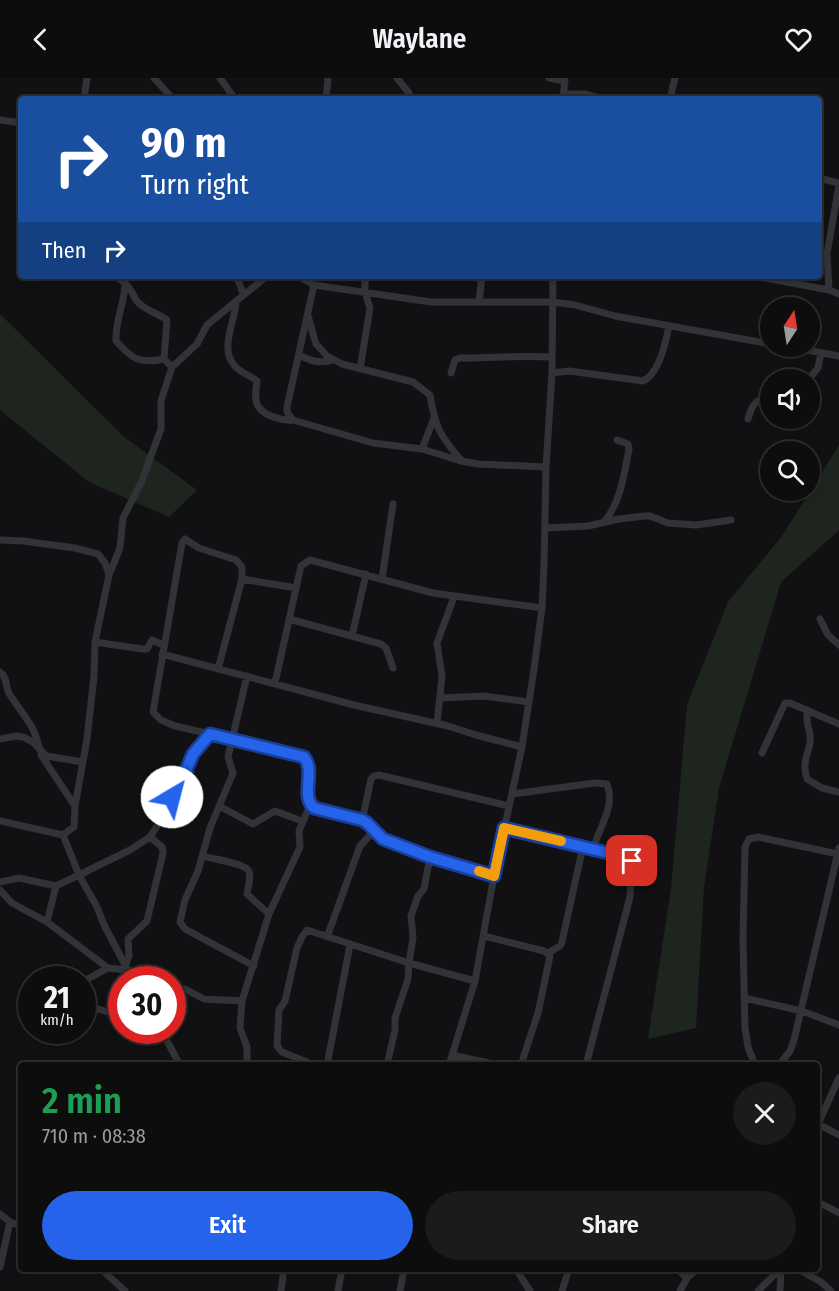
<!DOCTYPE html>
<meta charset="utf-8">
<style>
body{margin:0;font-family:"Fira Sans Condensed",sans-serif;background:#1b1b1c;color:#f1f3f6;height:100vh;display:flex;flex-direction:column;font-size:22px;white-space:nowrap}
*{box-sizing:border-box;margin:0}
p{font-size:20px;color:#9a9c9e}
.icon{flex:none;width:33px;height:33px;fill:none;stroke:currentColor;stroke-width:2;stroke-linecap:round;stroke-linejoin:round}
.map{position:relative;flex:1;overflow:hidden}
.drawer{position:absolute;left:18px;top:984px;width:802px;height:210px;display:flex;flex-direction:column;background:#0d0d0e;border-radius:6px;box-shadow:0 3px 9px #0003,0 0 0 2px #2d2d2e}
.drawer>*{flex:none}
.guide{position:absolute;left:18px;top:18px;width:804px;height:183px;border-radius:6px;box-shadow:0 3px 9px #0003,0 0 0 2px #2d2d2e;background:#1a4fa0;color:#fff;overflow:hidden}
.needle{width:39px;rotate:12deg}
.buttons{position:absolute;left:760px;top:219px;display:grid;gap:12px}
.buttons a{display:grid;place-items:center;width:60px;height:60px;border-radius:50%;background:#0d0d0e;box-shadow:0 3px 9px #0003,0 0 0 2px #2d2d2e;font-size:30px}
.speed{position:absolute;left:18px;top:888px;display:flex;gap:12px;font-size:30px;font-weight:700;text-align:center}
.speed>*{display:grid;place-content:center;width:78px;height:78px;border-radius:50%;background:#0d0d0e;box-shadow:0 3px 9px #0003,0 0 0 2px #2d2d2e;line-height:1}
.speed small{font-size:15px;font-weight:400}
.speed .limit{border:9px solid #d22;background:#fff;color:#111}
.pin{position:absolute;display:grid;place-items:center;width:51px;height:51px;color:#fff;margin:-26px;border-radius:12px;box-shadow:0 3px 9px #0006}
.me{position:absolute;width:66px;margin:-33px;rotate:37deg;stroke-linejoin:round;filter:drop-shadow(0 0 4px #0008)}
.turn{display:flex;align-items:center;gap:21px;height:126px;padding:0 24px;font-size:27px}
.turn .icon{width:78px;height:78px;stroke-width:2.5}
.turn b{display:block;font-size:42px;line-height:51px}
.then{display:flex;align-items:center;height:57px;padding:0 24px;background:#0003;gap:12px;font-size:22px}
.round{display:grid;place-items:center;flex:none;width:63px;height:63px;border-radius:32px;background:#1b1b1c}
.head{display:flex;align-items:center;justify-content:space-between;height:102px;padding:0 24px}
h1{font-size:36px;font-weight:600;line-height:45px;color:#1e9e55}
.action{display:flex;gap:12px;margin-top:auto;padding:12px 24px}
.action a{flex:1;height:69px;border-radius:36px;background:#2563eb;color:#fff;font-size:24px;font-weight:600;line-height:69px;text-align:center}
.action a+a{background:#1b1b1c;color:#f1f3f6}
header{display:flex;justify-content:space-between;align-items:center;height:78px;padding:0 24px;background:#0d0d0e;font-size:27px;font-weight:600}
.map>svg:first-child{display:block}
.green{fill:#1e251f}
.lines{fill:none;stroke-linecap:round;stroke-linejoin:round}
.minor{stroke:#323337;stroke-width:7}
.route-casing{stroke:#184099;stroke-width:15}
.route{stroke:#2563eb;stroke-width:10}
.slow{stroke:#f59e0b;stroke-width:10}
</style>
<header><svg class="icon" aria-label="back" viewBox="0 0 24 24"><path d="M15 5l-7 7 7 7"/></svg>Waylane<svg class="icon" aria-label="heart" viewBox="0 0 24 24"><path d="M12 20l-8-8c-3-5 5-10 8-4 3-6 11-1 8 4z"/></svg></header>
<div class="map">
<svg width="839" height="1213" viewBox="0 0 839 1213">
<rect width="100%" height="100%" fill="#111113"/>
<path class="green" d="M0,236L123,358L197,412L169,439L89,404L0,332Z
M839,367V452L781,504L719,710L704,809L696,950L648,961L671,811L687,627L728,524L782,458Z"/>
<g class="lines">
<path class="minor" d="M154,0L173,21
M220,0L235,21
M397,0L409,15
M549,0L565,3
M563,16H586L602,21
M84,21L87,0
M326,21L328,0
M563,21L565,0
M670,21L675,0
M0,42L21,45
M819,100L839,105
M115,198L125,205C125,226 115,241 116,263C133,282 140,286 164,281L172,289
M234,198L239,204L243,216
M298,198L314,207L431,224H553L575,227L615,238L771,266
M754,198L829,212L839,216
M32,200L36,198
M125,205C132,212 132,215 136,222C143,232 158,235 167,242L164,281
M314,207L287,329V334L293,342L373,365L422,371L461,383L478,386L546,389
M829,212L827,176L839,107
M236,223C236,242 219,270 234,287C240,295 250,297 257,303C256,311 254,321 258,328C264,338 282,343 293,342
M479,224L482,198
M308,238L316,266L327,278L342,286L413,304L430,317C435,349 440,358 461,382
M786,268L839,278
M299,277C311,283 320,286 333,282
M360,291L370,230L365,214V198
M451,295L455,282L460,280C491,280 522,277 552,279
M552,295L569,293L643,303C659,296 666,264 669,248
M808,302L818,290L821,275
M748,341C752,327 756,320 771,319
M422,371L434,340
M604,444C621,424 624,396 629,371L628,366L617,362
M545,450L588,448L619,441L644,438H650L668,445L696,447L731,442
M0,462L23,463L75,470L98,476L105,485L109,497L95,564L94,598L87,661L75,728L74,749L63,757L79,797L97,829L104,847L133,902
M109,497L120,470L123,440L141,405L161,351V323L172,289L197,266L207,247L267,198
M242,501L296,510
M382,501L393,426
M289,541L381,566L386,570L393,590
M820,541L828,557L839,567
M352,558L366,496
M95,564L142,571H147L152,562L163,567
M162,576L354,627L448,648L476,657L522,669
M218,591L242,501V489L236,482L199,470L185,461L182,465L153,634L161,642L175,648L298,676L307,682L309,691L310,727L299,753L300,769L269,836L242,923L240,950L247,969V987
M0,594C8,600 5,608 9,615C20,634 36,648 39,670
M247,598L228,679L233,695L210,750L198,793L185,822L180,844L185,851L254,888
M275,605L301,488L310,482L433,515L542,530
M440,620L483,618L529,624
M807,632C806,643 808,647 810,657C813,672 800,679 807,701L822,710L839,714
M437,646L442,598L437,565L454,519
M0,661L16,658L23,659L33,664L46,678L83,684
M762,675L785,625H790L839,646
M41,677L75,728
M512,716L595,705L607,706C616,730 598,750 593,772
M310,727L314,730L362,743L367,745L383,761L430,779L494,798
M219,728L253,746L275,733L302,743
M0,743L63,757
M362,743L371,701L374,698L379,697L509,728
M504,750L629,780L632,783L630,819L586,987
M203,778C212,781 243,785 248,792C252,797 248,809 247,816L269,836
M0,804L19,800L56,808L79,797L130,772L150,759L157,748L167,723L186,711L187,689L193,676L210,656
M0,812L12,825L47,844L108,890
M47,844L56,808
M484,858L544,873L550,878L538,935L521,987
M327,859L360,768L374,753
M548,875L560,868L562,864L583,768
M125,888L129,878L128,861L147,843L163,775L162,769L150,759
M82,904L108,890L127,892
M172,916L177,912L185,911L204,921L242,923
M744,920L802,933L839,947
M82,926L108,934L122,935
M161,952L180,987
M452,977L498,987
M314,987L282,974L277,968L279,932L285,923L297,870L302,859L307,852L409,885L475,903
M327,987L350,867
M387,987L395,952V940L408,901L409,885L413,860L411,838L418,818L424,811L430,779
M449,987L475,903L494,798L522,669L534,591L542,530L544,488L546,389L552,295L553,198
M755,987L748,969L745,950L743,862L745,769L749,761L758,759L838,776
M779,987L790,973L794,962L839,770
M818,1046L839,1000
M818,1046L839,1057
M818,1124L839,1135
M0,1136L10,1144L21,1148
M0,1189L10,1144
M101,1191L125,1213
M516,1191L530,1213
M677,1191L687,1200
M798,1191L821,1204L831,1213
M281,1213L284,1191
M338,1213L342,1191
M400,1213L404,1191
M562,1213L569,1191
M680,1213L687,1200L697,1191
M758,1213L780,1191
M780,1213L781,1191"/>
</g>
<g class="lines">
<defs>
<path id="route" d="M172,719L186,711L187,690L193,676L210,656L304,679C316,693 300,718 314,730L362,742L367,745L383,761L430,779L494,798L504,750L629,780L632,783"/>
</defs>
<use href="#route" class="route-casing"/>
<use href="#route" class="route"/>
<path class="slow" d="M479,793L494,798L504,750L561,763"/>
</g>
</svg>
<div class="buttons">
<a><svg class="needle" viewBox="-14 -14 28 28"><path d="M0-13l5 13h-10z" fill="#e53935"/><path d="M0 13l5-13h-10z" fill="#9a9c9e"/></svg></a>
<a><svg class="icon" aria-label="sound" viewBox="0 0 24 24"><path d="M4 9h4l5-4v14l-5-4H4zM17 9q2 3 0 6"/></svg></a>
<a><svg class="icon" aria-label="search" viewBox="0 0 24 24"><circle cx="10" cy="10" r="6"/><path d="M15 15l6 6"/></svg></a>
</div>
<div class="speed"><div>21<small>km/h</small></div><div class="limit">30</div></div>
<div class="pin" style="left:632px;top:783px;background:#d93025"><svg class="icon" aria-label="arrive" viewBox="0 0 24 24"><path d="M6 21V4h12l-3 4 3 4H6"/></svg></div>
<svg class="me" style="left:172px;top:719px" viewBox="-20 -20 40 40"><circle r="19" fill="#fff"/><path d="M0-13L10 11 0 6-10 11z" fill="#2563eb"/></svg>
<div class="guide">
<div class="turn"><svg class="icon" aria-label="right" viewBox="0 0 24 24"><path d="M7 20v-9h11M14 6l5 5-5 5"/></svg><div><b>90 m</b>Turn right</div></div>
<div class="then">Then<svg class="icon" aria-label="right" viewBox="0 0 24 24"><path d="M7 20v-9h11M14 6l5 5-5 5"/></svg></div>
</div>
<section class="drawer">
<div class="head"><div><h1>2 min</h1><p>710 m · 08:38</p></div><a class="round"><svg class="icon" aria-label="close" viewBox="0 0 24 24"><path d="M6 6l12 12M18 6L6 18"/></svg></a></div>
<div class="action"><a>Exit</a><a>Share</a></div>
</section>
</div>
